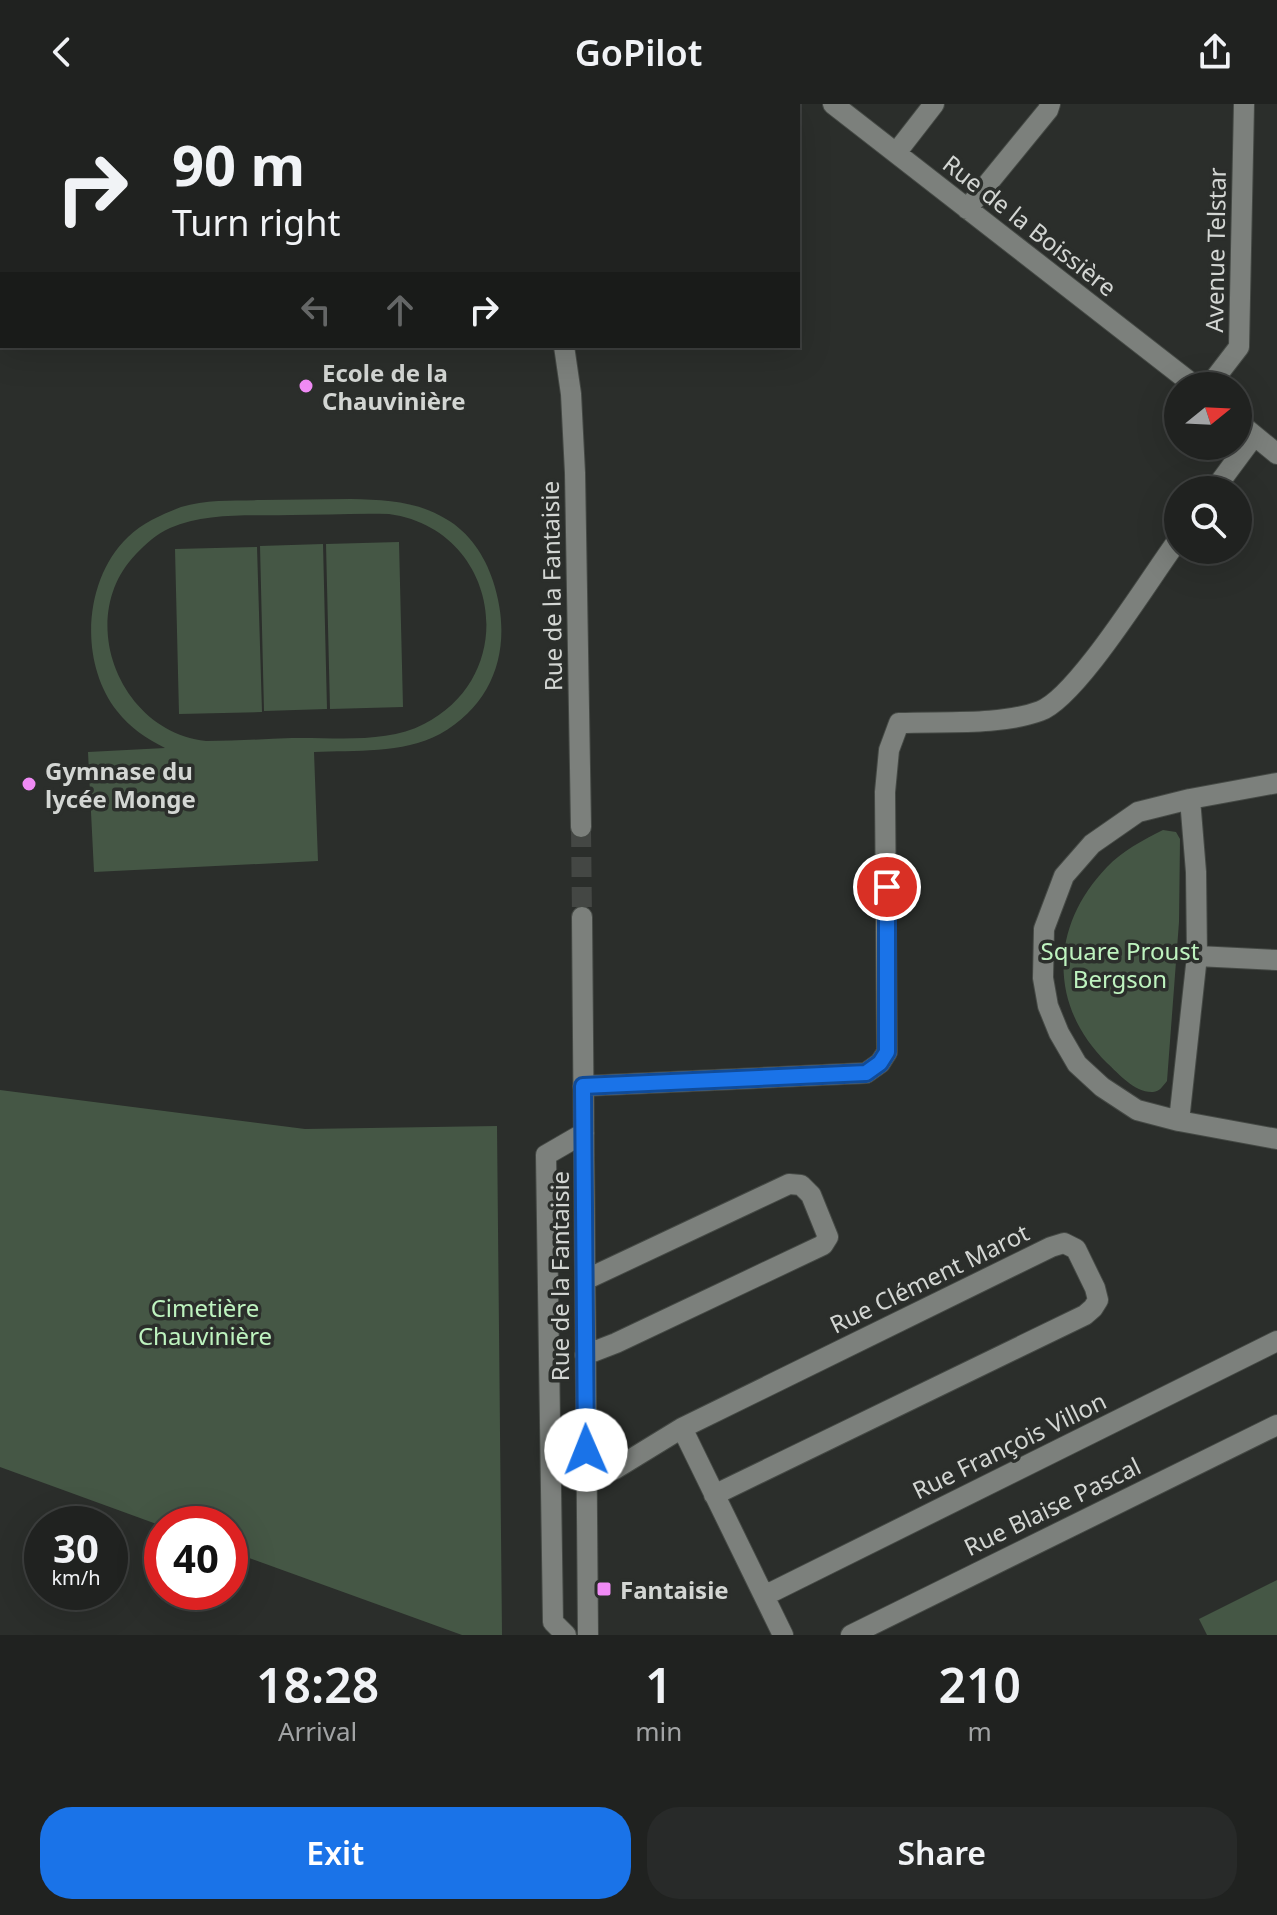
<!DOCTYPE html>
<meta charset="utf-8">
<style>
body{margin:0;font-family:"Noto Sans",sans-serif;background:#282a29;color:#f1f3f6;height:100vh;display:flex;flex-direction:column;font-size:30px;white-space:nowrap}
*{box-sizing:border-box;margin:0}
p{font-size:26px;color:#a2a4a5}
.icon{flex:none;width:44px;height:44px;fill:none;stroke:currentColor;stroke-width:2;stroke-linecap:round;stroke-linejoin:round}
.map{position:relative;height:1531px;overflow:hidden}
.side{display:flex;flex-direction:column;background:#202220;flex:1}
.side>*{flex:none}
.banner{position:absolute;left:0px;top:0px;width:800px;height:244px;box-shadow:0 8px 32px #0002,0 0 0 2px #3d3f3e;background:#202220;color:#f1f3f6;overflow:hidden}
.needle{width:52px;rotate:72deg}
.buttons{position:absolute;left:1164px;top:268px;display:grid;gap:16px}
.buttons a{display:grid;place-items:center;width:88px;height:88px;border-radius:50%;background:#202220;box-shadow:0 8px 32px #0002,0 0 0 2px #3d3f3e;font-size:40px}
.speed{position:absolute;left:24px;top:1402px;display:flex;gap:16px;font-size:40px;font-weight:700;text-align:center}
.speed>*{display:grid;place-content:center;width:104px;height:104px;border-radius:50%;background:#202220;box-shadow:0 8px 32px #0002,0 0 0 2px #3d3f3e;line-height:1}
.speed small{font-size:20px;font-weight:400}
.speed .limit{border:12px solid #d22;background:#fff;color:#111}
.pin{position:absolute;display:grid;place-items:center;width:68px;height:68px;color:#fff;margin:-34px;border:4px solid #fff;border-radius:50%;box-shadow:0 2px 8px #0007}
.me{position:absolute;width:88px;margin:-44px;rotate:359deg;stroke-linejoin:round;filter:drop-shadow(0 0 6px #0008)}
.turn{display:flex;align-items:center;gap:28px;height:168px;padding:0 40px;font-size:36px}
.turn .icon{width:104px;height:104px;stroke-width:2.5}
.turn b{display:block;font-size:56px;line-height:68px}
.lanes{display:flex;align-items:center;height:76px;padding:0 40px;background:#0003;justify-content:center;gap:40px;direction:ltr}
.lanes .off{opacity:.35}
.eta{display:flex;justify-content:space-evenly;align-items:center;height:136px;text-align:center}
.eta b{font-size:48px;font-weight:600;line-height:56px}
.button{display:flex;gap:16px;margin-top:auto;padding:16px 40px}
.button a{flex:1;height:92px;border-radius:32px;background:#1a73e8;color:#fff;font-size:32px;font-weight:600;line-height:92px;text-align:center}
.button a+a{background:#282a29;color:#f1f3f6}
header{display:flex;justify-content:space-between;align-items:center;height:104px;padding:0 40px;background:#202220;font-size:36px;font-weight:600}
.map>svg:first-child{display:block}
.green{fill:#455745;fill-rule:evenodd}
.lines{fill:none;stroke-linecap:round;stroke-linejoin:round}
.minor-tunnel{stroke:#444744;stroke-width:20;stroke-dasharray:20 10;stroke-linecap:butt}
.minor-casing{stroke:#454945;stroke-width:22}
.minor{stroke:#7c807c;stroke-width:20}
.route-casing{stroke:#114b97;stroke-width:20}
.route{stroke:#1a73e8;stroke-width:14}
.poi-dot{fill:#f08bf5;stroke:#2b2e2b;stroke-width:3}
.labels{text-anchor:middle;dominant-baseline:central;stroke-width:7;stroke-linejoin:round;paint-order:stroke}
.street-label{font-size:24px;fill:#d3d6d3;stroke:#2b2e2b}
.poi-label{font-size:24px;font-weight:bold;fill:#d3d6d3;stroke:#2b2e2b;text-anchor:start}
.park-label{font-size:24px;fill:#bef3bf;stroke:#2b2e2b}
</style>
<header><svg class="icon" aria-label="back" viewBox="0 0 24 24"><path d="M15 5l-7 7 7 7"/></svg>GoPilot<svg class="icon" aria-label="share" viewBox="0 0 24 24"><path d="M12 15V3M7 8l5-5 5 5M5 13v7h14v-7"/></svg></header>
<div class="map">
<svg width="1277" height="1531" viewBox="0 0 1277 1531">
<rect width="100%" height="100%" fill="#2b2e2b"/>
<path class="green" d="M351,395C385,396 417,397 446,415C469,428 485,452 493,477C513,538 498,597 440,630C402,650 355,646 314,648L318,757L94,768L88,648L165,644C146,634 130,624 117,607C79,559 83,476 128,433C142,419 163,410 181,403C206,395 234,397 260,396C290,396 321,395 351,395ZM389,410C499,425 523,570 424,620C386,640 334,633 292,634C263,635 235,637 206,637C120,628 74,514 136,450C146,440 156,430 170,424C206,408 251,412 291,411C323,411 356,409 389,410Z
M399,438L403,603L330,605L326,440Z
M323,440L327,605L264,607L260,442Z
M257,443L262,608L179,610L175,445Z
M1163,726L1176,728L1180,735L1179,818L1167,977C1162,983 1160,987 1153,988C1135,989 1119,970 1107,959C1048,901 1050,822 1107,763C1122,747 1143,736 1163,726Z
M0,986L305,1025L497,1022L502,1531H462L230,1447V1420H162V1422L0,1363Z
M1277,1476V1531H1207L1199,1515Z"/>
<g class="lines">
<path class="minor-tunnel" d="M581,723L582,813"/>
<defs>
<path id="minor" d="M498,0L499,2
M833,0L1195,282
M896,49L934,0
M967,105L1048,6L1050,0
M564,242L571,290L575,369L581,723
M1209,282L1239,243L1244,0
M1238,318L1277,350
M1214,386L1254,332
M1277,679L1190,695L1138,708L1092,740L1064,772L1044,825L1043,874L1048,902L1059,929L1077,960L1102,983L1137,1006L1179,1017L1277,1035
M582,813L588,1531
M1197,852L1277,856
M583,982L866,969L880,959L887,948L885,688L889,646L899,619C942,617 1000,622 1040,607C1077,594 1151,472 1178,436
M1179,1017L1197,852L1196,768L1190,695
M585,1176L789,1080L801,1081L811,1091L828,1133L823,1141L616,1239L585,1251
M682,1324L783,1531
M586,1375L615,1365L682,1324L1051,1143L1064,1139L1076,1145L1095,1184L1098,1196L1093,1204L1085,1211L714,1391
M764,1492L1277,1237
M566,1531L553,1518L546,1051L584,1029
M851,1531L1277,1321"/>
</defs>
<use href="#minor" class="minor-casing"/>
<use href="#minor" class="minor"/>
</g>
<g class="lines">
<defs>
<path id="route" d="M586,1346L583,982L866,969L880,959L887,948V783"/>
</defs>
<use href="#route" class="route-casing"/>
<use href="#route" class="route"/>
</g>
<g class="poi-dot">
<circle cx="306" cy="282" r="8"/>
<circle cx="29" cy="680" r="8"/>
<rect x="596" y="1477" width="16" height="16" rx="4"/>
</g>
<g class="labels">
<g class="street-label">
<text transform="translate(1030 121) rotate(38)">Rue de la Boissière</text>
<text transform="translate(1215 146) rotate(-89)">Avenue Telstar</text>
<text transform="translate(551 482) rotate(-91)">Rue de la Fantaisie</text>
<text transform="translate(559 1172) rotate(-90)">Rue de la Fantaisie</text>
<text transform="translate(929 1174) rotate(-26)">Rue Clément Marot</text>
<text transform="translate(1009 1341) rotate(-26)">Rue François Villon</text>
<text transform="translate(1052 1402) rotate(-26)">Rue Blaise Pascal</text>
</g>
<g class="poi-label">
<text x="322" y="268">Ecole de la<tspan x="322" dy="28">Chauvinière</tspan></text>
<text x="45" y="666">Gymnase du<tspan x="45" dy="28">lycée Monge</tspan></text>
<text x="620" y="1485">Fantaisie</text>
</g>
<g class="park-label">
<text x="1120" y="846">Square Proust<tspan x="1120" dy="28">Bergson</tspan></text>
<text x="205" y="1203">Cimetière<tspan x="205" dy="28">Chauvinière</tspan></text>
</g>
</g>
</svg>
<div class="buttons">
<a><svg class="needle" viewBox="-14 -14 28 28"><path d="M0-13l5 13h-10z" fill="#e53935"/><path d="M0 13l5-13h-10z" fill="#a2a4a5"/></svg></a>
<a><svg class="icon" aria-label="search" viewBox="0 0 24 24"><circle cx="10" cy="10" r="6"/><path d="M15 15l6 6"/></svg></a>
</div>
<div class="speed"><div>30<small>km/h</small></div><div class="limit">40</div></div>
<div class="pin" style="left:887px;top:783px;background:#d93025"><svg class="icon" aria-label="arrive" viewBox="0 0 24 24"><path d="M6 21V4h12l-3 4 3 4H6"/></svg></div>
<svg class="me" style="left:586px;top:1346px" viewBox="-20 -20 40 40"><circle r="19" fill="#fff"/><path d="M0-13L10 11 0 6-10 11z" fill="#1a73e8"/></svg>
<div class="banner">
<div class="turn"><svg class="icon" aria-label="right" viewBox="0 0 24 24"><path d="M7 20v-9h11M14 6l5 5-5 5"/></svg><div><b>90 m</b>Turn right</div></div>
<div class="lanes"><svg class="icon off" aria-label="left" viewBox="0 0 24 24"><path d="M17 20v-9H6M10 6l-5 5 5 5"/></svg><svg class="icon off" aria-label="ahead" viewBox="0 0 24 24"><path d="M12 20V5M6 11l6-6 6 6"/></svg><svg class="icon" aria-label="right" viewBox="0 0 24 24"><path d="M7 20v-9h11M14 6l5 5-5 5"/></svg></div>
</div>
</div>
<section class="side">
<div class="eta">
<div><b>18:28</b><p>Arrival</p></div>
<div><b>1</b><p>min</p></div>
<div><b>210</b><p>m</p></div>
</div>
<div class="button"><a>Exit</a><a>Share</a></div>
</section>
